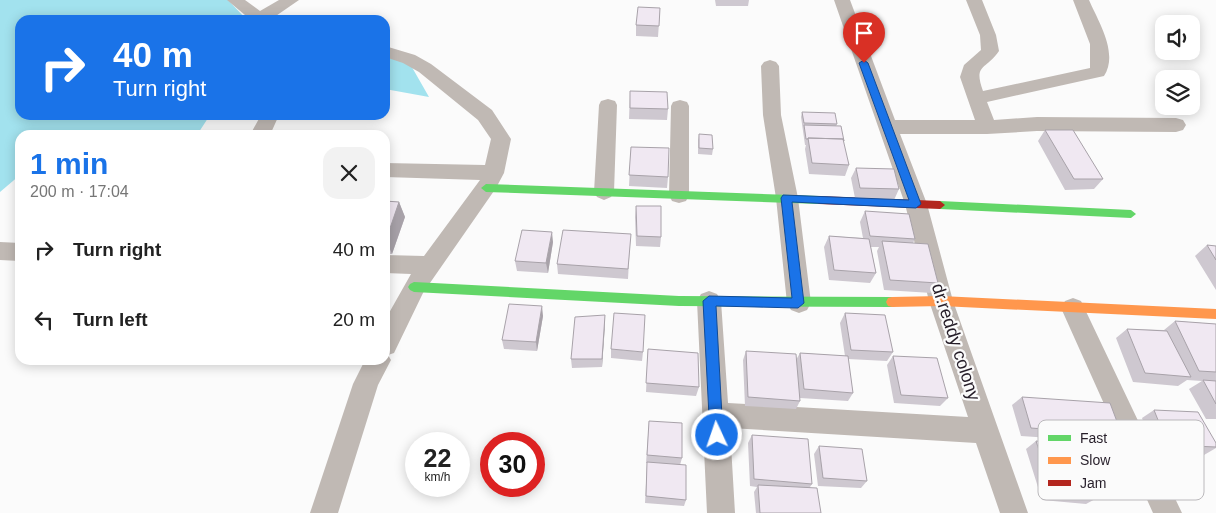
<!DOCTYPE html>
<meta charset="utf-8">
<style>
body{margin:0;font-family:Arial,sans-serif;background:#f2f2f2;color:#222;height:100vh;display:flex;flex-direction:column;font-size:19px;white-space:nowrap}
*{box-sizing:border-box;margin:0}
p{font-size:16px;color:#767676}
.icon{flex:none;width:28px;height:28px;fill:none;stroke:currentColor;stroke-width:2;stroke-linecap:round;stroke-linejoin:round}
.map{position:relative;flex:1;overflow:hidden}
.panel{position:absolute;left:15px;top:130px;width:375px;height:235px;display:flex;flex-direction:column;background:#fff;border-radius:15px;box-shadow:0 2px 12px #0003}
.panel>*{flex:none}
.hud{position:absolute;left:15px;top:15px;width:375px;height:105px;border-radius:15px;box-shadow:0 2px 12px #0003;background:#1a73e8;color:#fff;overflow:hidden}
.fabs{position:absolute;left:1155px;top:15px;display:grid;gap:10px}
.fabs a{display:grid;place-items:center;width:45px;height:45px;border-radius:10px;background:#fff;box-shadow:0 2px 12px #0003;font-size:25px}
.speed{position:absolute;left:405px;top:432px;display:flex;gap:10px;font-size:25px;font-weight:700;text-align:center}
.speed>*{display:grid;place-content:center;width:65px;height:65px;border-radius:50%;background:#fff;box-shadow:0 2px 12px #0003;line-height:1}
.speed small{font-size:12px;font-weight:400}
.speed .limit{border:8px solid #d22;background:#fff;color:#111}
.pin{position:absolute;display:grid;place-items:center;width:42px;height:42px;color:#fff;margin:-51px -21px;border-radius:50% 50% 50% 0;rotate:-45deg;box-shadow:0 0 5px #0007}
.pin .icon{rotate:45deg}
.me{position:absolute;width:55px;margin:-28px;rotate:357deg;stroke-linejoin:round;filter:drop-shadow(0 0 4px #0008)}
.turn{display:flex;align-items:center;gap:18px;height:105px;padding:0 15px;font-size:22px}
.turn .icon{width:65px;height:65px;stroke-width:2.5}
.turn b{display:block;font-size:35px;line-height:42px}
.round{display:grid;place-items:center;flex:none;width:52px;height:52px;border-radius:15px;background:#f2f2f2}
.headline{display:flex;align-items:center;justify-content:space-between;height:85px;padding:0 15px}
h1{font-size:30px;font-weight:700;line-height:38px;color:#1a73e8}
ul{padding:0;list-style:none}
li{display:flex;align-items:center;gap:15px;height:70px;padding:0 15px}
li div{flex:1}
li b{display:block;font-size:19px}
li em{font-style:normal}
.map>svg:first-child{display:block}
.water{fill:#a2e2ee}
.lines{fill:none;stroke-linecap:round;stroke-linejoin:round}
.street{fill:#c0b9b4;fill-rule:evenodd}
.fast{fill:#63d668;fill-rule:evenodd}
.slow{fill:#ff974d;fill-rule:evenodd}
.jam{fill:#b3261e;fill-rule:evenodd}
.wall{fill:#cec8d0}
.shaded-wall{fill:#a8a2a9}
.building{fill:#f0e8f2;stroke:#a8a2a9}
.route{fill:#1a73e8;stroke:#114b97}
.labels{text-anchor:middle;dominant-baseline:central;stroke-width:4.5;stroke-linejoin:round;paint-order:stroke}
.street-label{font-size:18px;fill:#261e29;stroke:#fbfbfb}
.key{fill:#fbfbfb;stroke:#bbb9bc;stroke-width:1}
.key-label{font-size:14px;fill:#261e29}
</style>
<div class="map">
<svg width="1216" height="513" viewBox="0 0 1216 513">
<rect width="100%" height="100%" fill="#fbfbfb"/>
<path class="water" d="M0,0H228L247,20H20V115H210L197,135H20V175L0,192Z
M385,57L409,62L429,97L385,89Z"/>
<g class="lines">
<path class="street" d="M227,0H245L260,11L279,0H299L270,20H251Z
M834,0H850L895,120H975L960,77L964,65L981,50L980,35L966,0H982L996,35L999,51C986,70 973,64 983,91L1090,68V44L1073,0H1089C1098,21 1119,53 1104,76L987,102L994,120L1037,117L1176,118L1183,120L1186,125L1183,130L1176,132L1037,131L987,134H900L927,204L953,301L1028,513H1000L976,443L730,428L735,513H707L697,301L701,294L709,291L717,294L721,301L728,403L968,417L929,301L905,204Z
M385,46L415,55L431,64L492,110L511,139L504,173L496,188L423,293L394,353L388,355L391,360L378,385L338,513H310L353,384L365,360H385V320L411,274L385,273V255L424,256L480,180L385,177V163L485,165L491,139L478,120L419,72L403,63L385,57Z
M770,60L776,62L779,66L781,115L798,198L811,303L807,310L799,313L791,310L787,303L776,198L763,115L761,66L764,62Z
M608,99L615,101L617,105L614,192L611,197L604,200L597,197L594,192L599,105L601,101Z
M680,100L687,102L689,106V195L686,201L679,203L672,201L669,195L671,106L673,102Z
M261,115H279L270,135H250Z
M0,242L20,243V261L0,260Z
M1073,298L1081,301L1182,513H1153L1061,308L1065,301Z"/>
<path class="fast" d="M486,184L819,196L824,200L819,204L486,192L481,188Z
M940,201L1131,210L1136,214L1131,218L940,209L935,205Z
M414,282L679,296L892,297L896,298L898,302L896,306L892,307L679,306L414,292L410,290L408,287L410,284Z"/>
<path class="slow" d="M941,296L1216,309V319L941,306L892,307L888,306L886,302L888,298L892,297Z"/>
<path class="jam" d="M819,196L940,201L945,205L940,209L819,204L814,200Z"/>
</g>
<path class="wall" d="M715,0H749L748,6H716Z
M660,8L658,37L636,36V25Z
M630,91L668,109L667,120L629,119Z
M802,112L837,124L836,126L849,165L845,176L809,174L805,149L806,145H805L801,117Z
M1045,130L1103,179L1094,189L1065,190L1038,141Z
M699,134L713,149L712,155L698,154V140Z
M631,147L668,177L667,188L629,186Z
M856,168L899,189L894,200L855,198L851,178Z
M385,201L399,202L405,217L392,254H385Z
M636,206L661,237L660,247L636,246L635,217Z
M865,211L915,239L913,243L938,283L932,293L884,290L877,251L879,247H871L876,273L870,283L829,280L824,247L829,236L863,238L860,222Z
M553,242L548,273L517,271L515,261Z
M630,244L628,279L558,274L557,264Z
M1207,245L1216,246V290L1195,256Z
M845,313L893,352L887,361L848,359L853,393L848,401L800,398V401L796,409L745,406L743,360L746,351L796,360L800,353L845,356L840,323Z
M605,315L602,367L572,368L571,359Z
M543,316L537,351L504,349L502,340Z
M1175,321L1216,324V419H1206L1189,389L1202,381L1187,380L1178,386L1133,382L1116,338L1127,329L1164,330Z
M611,349L643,352L642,361L611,358Z
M648,349L699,387L696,396L646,392Z
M893,356L948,398L940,406L894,403L887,365Z
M1022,397L1122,435L1110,442L1021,436L1012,405Z
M1154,410L1216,443V448L1204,455L1154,452L1142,418Z
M649,421L682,458L680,465L686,500L684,506L645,503L647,463H646Z
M752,435L812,484L810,487L821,513H756L754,492L757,487L750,486L748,443Z
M1036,441L1099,497L1086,504L1042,500L1026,449Z
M819,446L867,481L861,488L818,486L814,454Z"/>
<path class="shaded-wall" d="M399,202L405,217L392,254L386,240Z
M552,232L553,242L548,273L546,263Z
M542,306L543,316L537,351L536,342Z
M605,315V325L602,367V359Z"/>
<path class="building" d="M638,7L660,8L659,26L636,25Z
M630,91L667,92L668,109L630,108Z
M802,112L835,113L837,124L804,123Z
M804,125L841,126L844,141L843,139L808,138V139H806Z
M1045,130H1073L1103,179H1074Z
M699,134L712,135L713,149L699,148Z
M808,138L843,139L849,165L812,163Z
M631,147L669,148L668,177L629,175Z
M856,168L894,169L899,189L860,188Z
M385,201L399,202L386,240H385Z
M636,206H661V237L637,236Z
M865,211L909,214L915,239L870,236Z
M522,230L552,232L546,263L515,261Z
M563,230L631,234L628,269L557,264Z
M829,236L869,239L876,273L834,270Z
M882,241L928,244L938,283L890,280Z
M1207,245L1216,246V260Z
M509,304L542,306L536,342L502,340Z
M614,313L645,315L643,352L611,349Z
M845,313L885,315L893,352L851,350Z
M605,315L602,359H571L575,317Z
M1175,321L1216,324V372L1199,371Z
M1127,329L1167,331L1191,377L1145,373Z
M648,349L698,353L699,387L646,383Z
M746,351L796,354L800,401L748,397Z
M800,353L848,356L853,393L804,389Z
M893,356L937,358L948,398L901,395Z
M1203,380L1216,381V404Z
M1022,397L1110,403L1122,435L1031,428Z
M1154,410L1198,412L1216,443V447L1168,445Z
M649,421L682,423V458L647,455Z
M752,435L808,439L812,484L754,479Z
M1036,441L1080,445L1099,497L1053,493Z
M819,446L862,449L867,481L823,478Z
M647,462L686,465V500L646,496Z
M758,485L817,488L821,513H760Z"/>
<path class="route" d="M864,60L868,63L921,204L916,208L792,202L804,303L798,308L716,306L723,435L721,440L717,442L712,440L710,435L703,301L709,296L792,298L781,198L783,195L909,200L859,63Z"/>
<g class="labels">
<g class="street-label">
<text transform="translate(956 342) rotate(72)">dr.reddy colony</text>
</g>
</g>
<rect x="1038" y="420" width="166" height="80" rx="8" class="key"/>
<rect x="1048" y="435" width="23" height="6" fill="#63d668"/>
<rect x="1048" y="457" width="23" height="7" fill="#ff974d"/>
<rect x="1048" y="480" width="23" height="6" fill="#b3261e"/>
<g class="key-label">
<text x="1080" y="443">Fast</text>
<text x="1080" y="465">Slow</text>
<text x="1080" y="488">Jam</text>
</g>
</svg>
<div class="fabs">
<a><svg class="icon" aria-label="sound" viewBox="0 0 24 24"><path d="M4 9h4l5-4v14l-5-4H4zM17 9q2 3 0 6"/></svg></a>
<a><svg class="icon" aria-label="layers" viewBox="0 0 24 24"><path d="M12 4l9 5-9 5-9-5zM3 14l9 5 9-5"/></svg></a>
</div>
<div class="speed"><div>22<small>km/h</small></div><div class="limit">30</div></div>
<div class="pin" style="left:864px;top:63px;background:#d93025"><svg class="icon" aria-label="arrive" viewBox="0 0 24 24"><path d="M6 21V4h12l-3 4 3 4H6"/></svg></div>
<svg class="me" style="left:717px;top:435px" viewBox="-20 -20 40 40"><circle r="17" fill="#1a73e8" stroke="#fff" stroke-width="3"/><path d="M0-11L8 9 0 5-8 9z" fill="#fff"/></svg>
<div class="hud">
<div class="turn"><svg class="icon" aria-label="right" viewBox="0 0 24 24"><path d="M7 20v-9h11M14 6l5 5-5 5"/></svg><div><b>40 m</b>Turn right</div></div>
</div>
<section class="panel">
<div class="headline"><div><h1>1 min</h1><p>200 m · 17:04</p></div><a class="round"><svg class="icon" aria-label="close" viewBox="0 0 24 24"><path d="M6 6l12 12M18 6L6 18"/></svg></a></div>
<ul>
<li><svg class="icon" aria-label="right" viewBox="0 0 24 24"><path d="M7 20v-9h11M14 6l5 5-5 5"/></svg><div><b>Turn right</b></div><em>40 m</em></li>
<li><svg class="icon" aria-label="left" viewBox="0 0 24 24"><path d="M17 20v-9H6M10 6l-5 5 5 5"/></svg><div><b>Turn left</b></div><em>20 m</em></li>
</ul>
</section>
</div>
